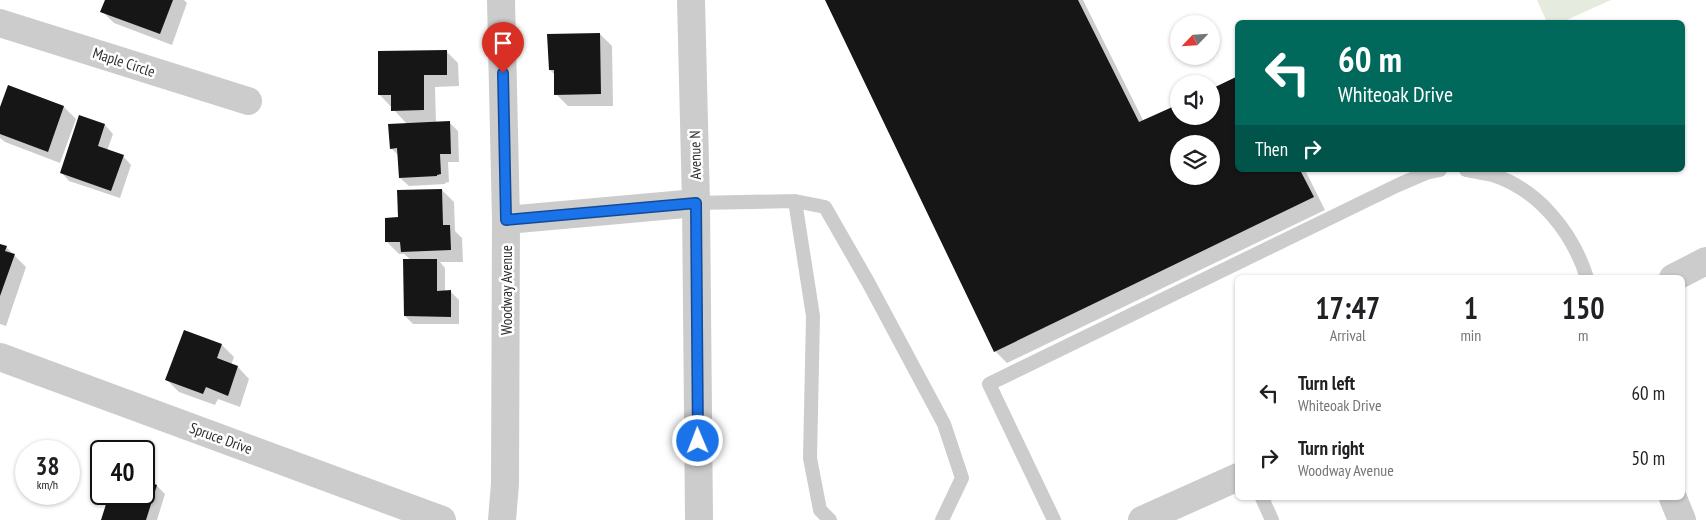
<!DOCTYPE html>
<style>
body{margin:0;font-family:"PT Sans Narrow",sans-serif;background:#f6f6f6;color:#202124;height:100vh;display:flex;flex-direction:column;font-size:19px;white-space:nowrap}
*{box-sizing:border-box;margin:0}
p{font-size:16px;color:#757577}
.icon{flex:none;width:28px;height:28px;fill:none;stroke:currentColor;stroke-width:2;stroke-linecap:round;stroke-linejoin:round}
.map{position:relative;flex:1;overflow:hidden}
.sheet{position:absolute;left:1235px;top:275px;width:450px;height:225px;display:flex;flex-direction:column;background:#fff;border-radius:8px;box-shadow:0 1px 4px #0004}
.sheet>*{flex:none}
.guide{position:absolute;left:1235px;top:20px;width:450px;height:152px;border-radius:8px;box-shadow:0 1px 4px #0004;background:#00695c;color:#fff;overflow:hidden}
.needle{width:32px;rotate:245deg}
.controls{position:absolute;left:1170px;top:15px;display:grid;gap:10px}
.controls a{display:grid;place-items:center;width:50px;height:50px;border-radius:50%;background:#fff;box-shadow:0 1px 4px #0004;font-size:25px}
.speed{position:absolute;left:15px;top:440px;display:flex;gap:10px;font-size:25px;font-weight:700;text-align:center}
.speed>*{display:grid;place-content:center;width:65px;height:65px;border-radius:50%;background:#fff;box-shadow:0 1px 4px #0004;line-height:1}
.speed small{font-size:12px;font-weight:400}
.speed .limit{border:2px solid #111;border-radius:8px;background:#fff;color:#111}
.pin{position:absolute;display:grid;place-items:center;width:42px;height:42px;color:#fff;margin:-51px -21px;border-radius:50% 50% 50% 0;rotate:-45deg;box-shadow:0 0 5px #0007}
.pin .icon{rotate:45deg}
.me{position:absolute;width:55px;margin:-28px;rotate:359deg;stroke-linejoin:round;filter:drop-shadow(0 0 4px #0008)}
.turn{display:flex;align-items:center;gap:18px;height:105px;padding:0 20px;font-size:22px}
.turn .icon{width:65px;height:65px;stroke-width:2.5}
.turn b{display:block;font-size:35px;line-height:42px}
.then{display:flex;align-items:center;height:48px;padding:0 20px;background:#0003;gap:10px;font-size:19px}
.eta{display:flex;justify-content:space-evenly;align-items:center;height:85px;text-align:center}
.eta b{font-size:30px;font-weight:700;line-height:35px}
ul{padding:0;list-style:none}
li{display:flex;align-items:center;gap:15px;height:65px;padding:0 20px}
li div{flex:1}
li b{display:block;font-size:19px}
li em{font-style:normal}
.map>svg:first-child{display:block}
.green{fill:#e5ebde}
.shadow{fill:#0003;fill-rule:evenodd}
.building{fill:#161616;fill-rule:evenodd}
.lines{fill:none;stroke-linecap:round;stroke-linejoin:round}
.service{stroke:#ccc;stroke-width:14}
.minor{stroke:#ccc;stroke-width:28}
.tertiary{stroke:#ccc;stroke-width:28}
.route-casing{stroke:#114b97;stroke-width:12}
.route{stroke:#1a73e8;stroke-width:9}
.labels{text-anchor:middle;dominant-baseline:central;stroke-width:5;stroke-linejoin:round;paint-order:stroke}
.street-label{font-size:15px;fill:#2f2f2f;stroke:#fff}
</style>
<div class="map">
<svg width="1706" height="520" viewBox="0 0 1706 520">
<rect width="100%" height="100%" fill="#fff"/>
<path class="green" d="M1537,0H1611L1562,22H1547Z"/>
<path class="shadow" d="M106,0H184L187,3L172,45L114,23L102,11Z
M826,0H1083L1144,122L1179,116H1211L1238,170H1305L1325,210L1007,363L995,351ZM1179,144H1211V176H1179Z
M600,34L612,46L613,106H568L556,94L555,75L550,70Z
M446,51L458,63L459,86L435,87L436,123L449,122L458,131L459,162H448L449,182L445,183V184L409,186L400,178L399,156L391,148L407,124L380,95Z
M8,87L64,107L76,119L60,163L5,142L0,138V110Z
M80,117L105,125L113,134L107,151L123,156L131,165L120,198L69,181L61,172Z
M442,190L454,202L455,231L462,238L463,262H440L445,268V292H451L459,300V324H413L405,316L411,260L404,254H399L387,242L399,219Z
M0,245L6,247L26,267L6,326L0,324Z
M184,332L222,345L234,357L231,365L238,367L249,379L240,407L218,399L215,405L179,392L167,380Z
M144,482L157,486L165,494L157,520H103L107,506L98,498L101,489V494H144Z"/>
<path class="building" d="M105,0H173L160,34L100,12Z
M825,0H1078L1139,122L1179,104V116H1211V89L1238,76V170H1300L1314,197L994,352ZM1179,144H1211V176H1179Z
M600,33L601,94L554,95V70H549L547,34Z
M447,50V75H424V110L391,111V95H378V51Z
M8,85L64,106L48,152L0,134V107Z
M79,115L105,124L98,146L124,155L111,191L60,173Z
M450,121L451,154H440L441,174L437,175V176L399,178L397,148L390,149L388,124Z
M442,189L443,225H450L451,250L401,252L400,242H385V218L398,217L397,190Z
M0,244L7,246L5,251L15,254L0,296Z
M403,259H437V291L451,290V317L404,316Z
M184,330L222,344L217,358L238,366L228,396L206,387L203,394L165,380Z
M144,480L157,485L146,520H101L107,501L97,498L101,486V494H144Z"/>
<g class="lines">
<path class="service" d="M1466,170C1475,172 1484,173 1493,175C1539,190 1573,233 1587,278
M696,203L795,201
M1262,498L1272,520
M830,520L820,510L810,458L813,316L795,201L825,207L868,282L944,424L962,478L942,520
M1054,520L989,384L1398,185L1426,173L1440,170"/>
<path class="minor" d="M501,0L506,220L505,484L502,520
M0,23L248,101
M506,220L696,203
M0,357L442,520
M1673,498L1682,520"/>
<path class="tertiary" d="M691,0L696,203L699,520
M1673,278L1706,261
M1142,520L1238,477"/>
</g>
<g class="lines">
<defs>
<path id="route" d="M503,73L506,220L696,203L698,441"/>
</defs>
<use href="#route" class="route-casing"/>
<use href="#route" class="route"/>
</g>
<g class="labels">
<g class="street-label">
<text transform="translate(124 62) rotate(18)">Maple Circle</text>
<text transform="translate(695 155) rotate(-91)">Avenue N</text>
<text transform="translate(506 290) rotate(-90)">Woodway Avenue</text>
<text transform="translate(221 438) rotate(20)">Spruce Drive</text>
</g>
</g>
</svg>
<div class="controls">
<a><svg class="needle" viewBox="-14 -14 28 28"><path d="M0-13l5 13h-10z" fill="#e53935"/><path d="M0 13l5-13h-10z" fill="#757577"/></svg></a>
<a><svg class="icon" aria-label="sound" viewBox="0 0 24 24"><path d="M4 9h4l5-4v14l-5-4H4zM17 9q2 3 0 6"/></svg></a>
<a><svg class="icon" aria-label="layers" viewBox="0 0 24 24"><path d="M12 4l9 5-9 5-9-5zM3 14l9 5 9-5"/></svg></a>
</div>
<div class="speed"><div>38<small>km/h</small></div><div class="limit">40</div></div>
<div class="pin" style="left:503px;top:73px;background:#d93025"><svg class="icon" aria-label="arrive" viewBox="0 0 24 24"><path d="M6 21V4h12l-3 4 3 4H6"/></svg></div>
<svg class="me" style="left:698px;top:441px" viewBox="-20 -20 40 40"><circle r="17" fill="#1a73e8" stroke="#fff" stroke-width="3"/><path d="M0-11L8 9 0 5-8 9z" fill="#fff"/></svg>
<div class="guide">
<div class="turn"><svg class="icon" aria-label="left" viewBox="0 0 24 24"><path d="M17 20v-9H6M10 6l-5 5 5 5"/></svg><div><b>60 m</b>Whiteoak Drive</div></div>
<div class="then">Then<svg class="icon" aria-label="right" viewBox="0 0 24 24"><path d="M7 20v-9h11M14 6l5 5-5 5"/></svg></div>
</div>
<section class="sheet">
<div class="eta">
<div><b>17:47</b><p>Arrival</p></div>
<div><b>1</b><p>min</p></div>
<div><b>150</b><p>m</p></div>
</div>
<ul>
<li><svg class="icon" aria-label="left" viewBox="0 0 24 24"><path d="M17 20v-9H6M10 6l-5 5 5 5"/></svg><div><b>Turn left</b><p>Whiteoak Drive</p></div><em>60 m</em></li>
<li><svg class="icon" aria-label="right" viewBox="0 0 24 24"><path d="M7 20v-9h11M14 6l5 5-5 5"/></svg><div><b>Turn right</b><p>Woodway Avenue</p></div><em>50 m</em></li>
</ul>
</section>
</div>
